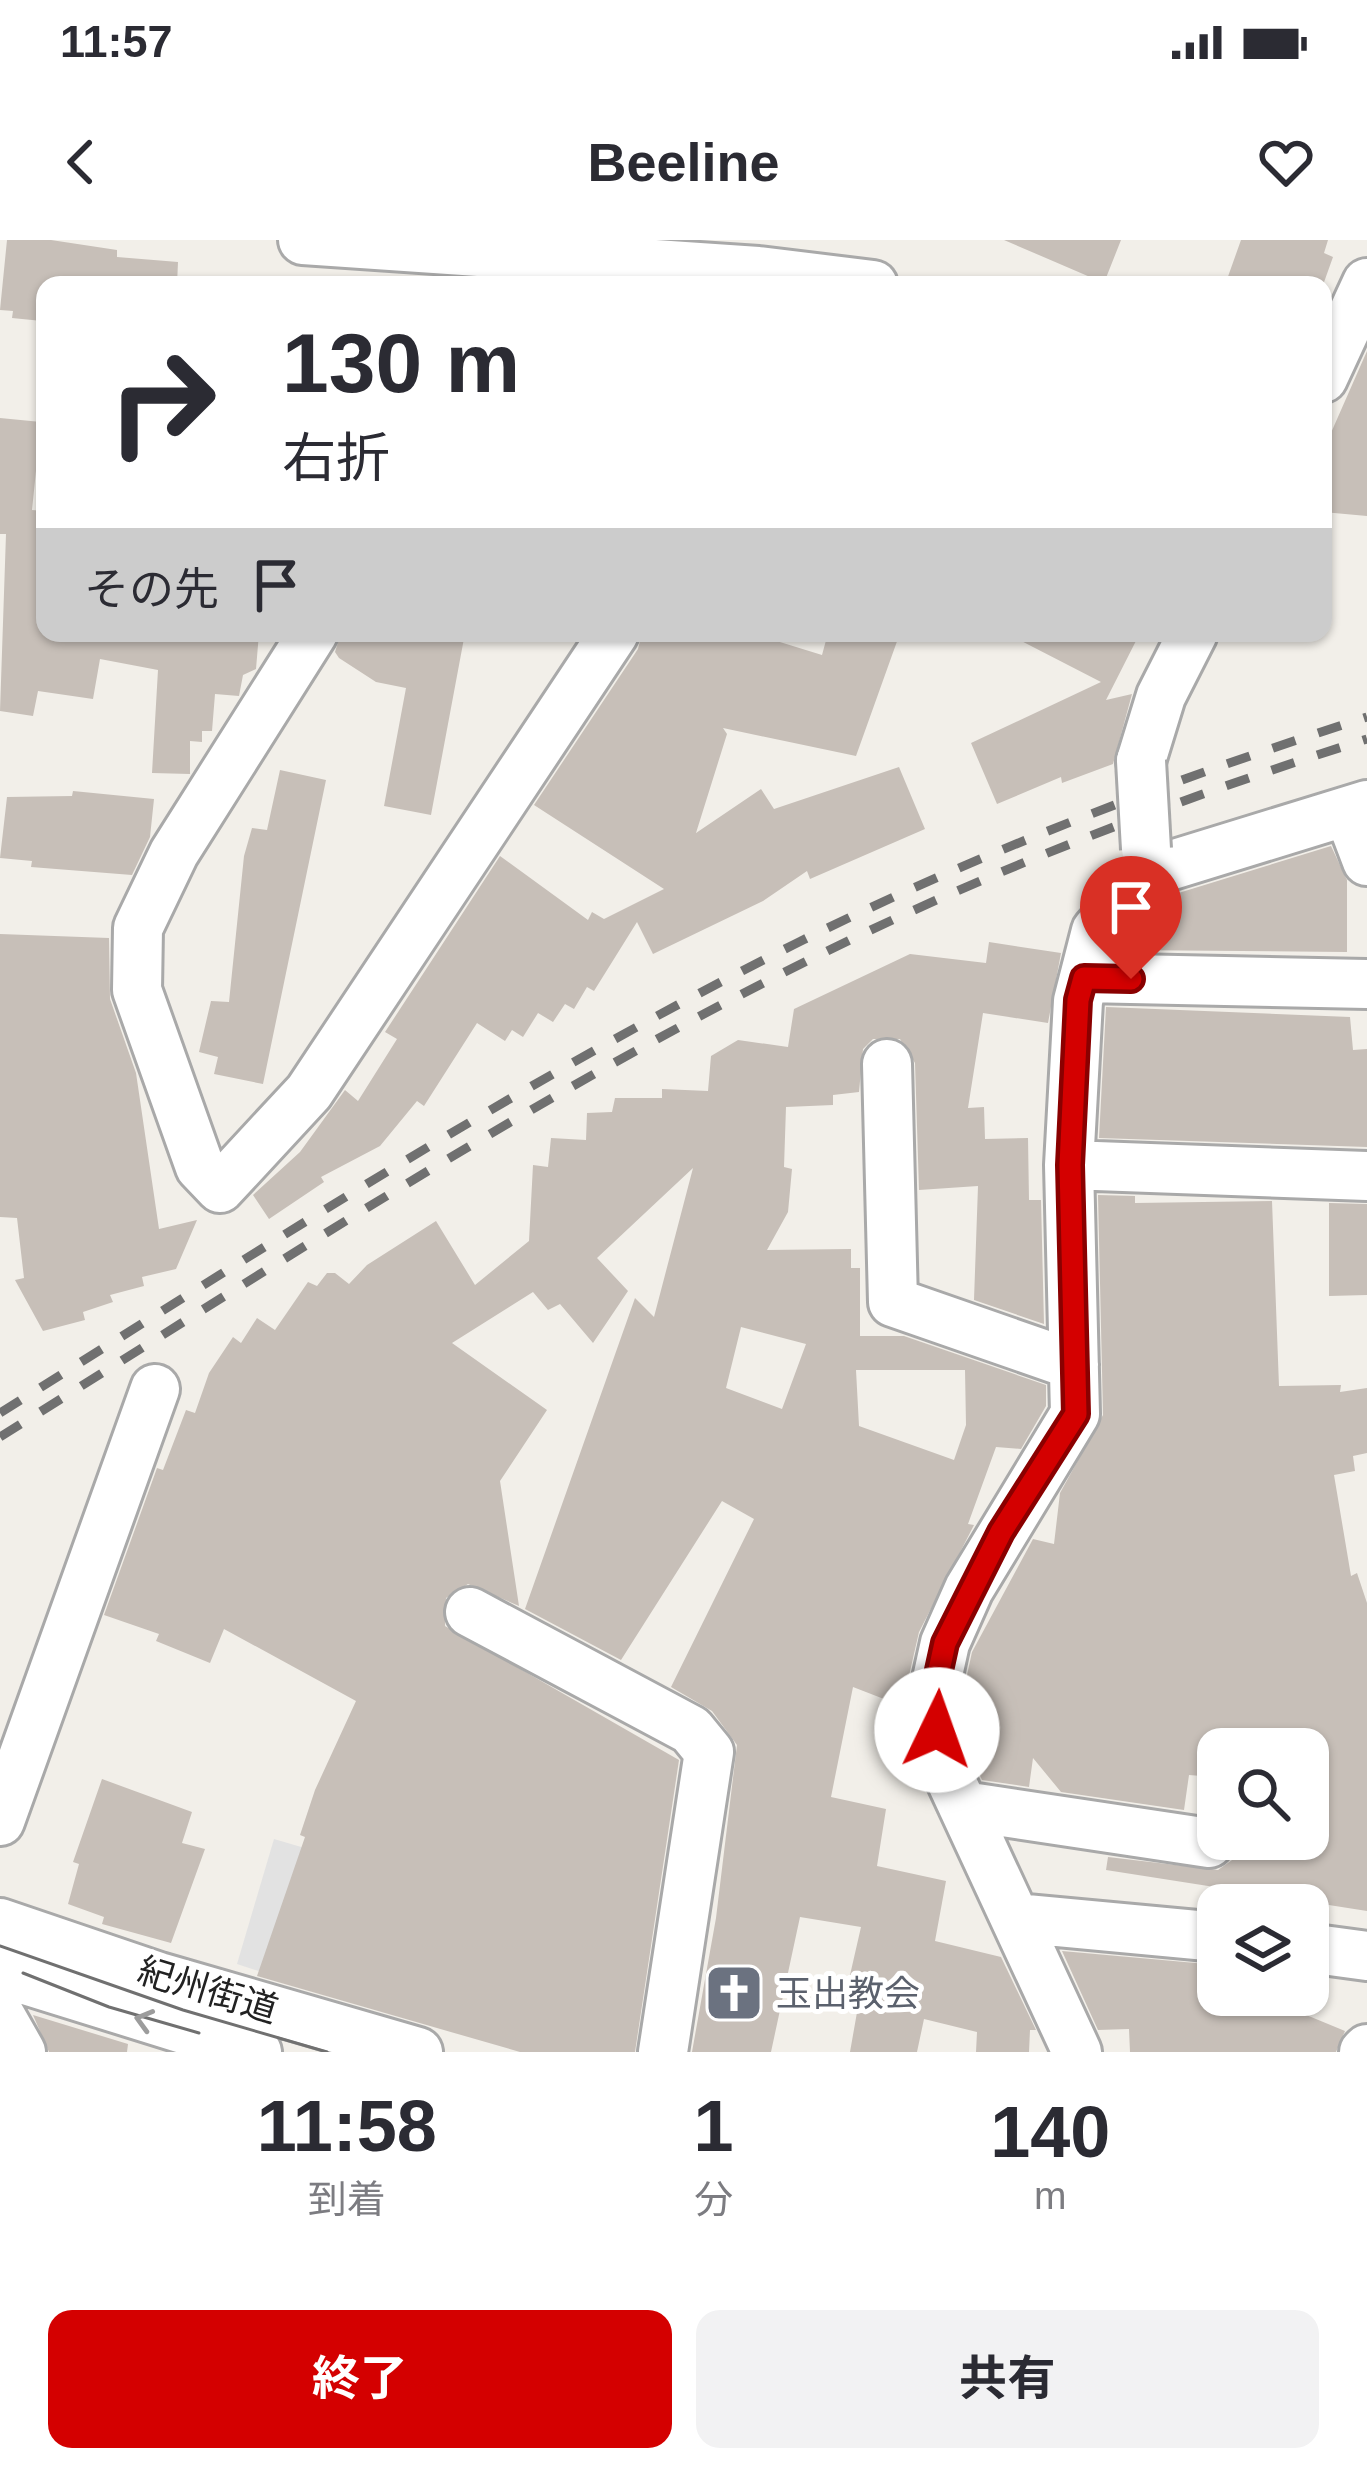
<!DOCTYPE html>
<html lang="ja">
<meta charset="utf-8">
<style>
body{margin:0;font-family:Arial,"Noto Sans JP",sans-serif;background:#f2f2f3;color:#2b2b33;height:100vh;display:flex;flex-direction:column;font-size:45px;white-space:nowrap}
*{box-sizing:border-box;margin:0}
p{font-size:39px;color:#7c7c81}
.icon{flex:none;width:66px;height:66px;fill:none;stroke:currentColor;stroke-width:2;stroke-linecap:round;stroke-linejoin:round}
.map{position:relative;height:1812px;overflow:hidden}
.details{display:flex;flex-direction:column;background:#fff;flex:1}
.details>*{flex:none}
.hud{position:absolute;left:36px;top:36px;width:1296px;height:366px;border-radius:24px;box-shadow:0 3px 9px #0004;background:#fff;color:#2b2b33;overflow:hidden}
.controls{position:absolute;left:1197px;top:1488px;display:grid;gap:24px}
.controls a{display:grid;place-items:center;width:132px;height:132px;border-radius:24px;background:#fff;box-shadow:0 3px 9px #0004;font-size:60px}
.pin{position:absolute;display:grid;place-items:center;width:102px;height:102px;color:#fff;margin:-123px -51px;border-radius:50% 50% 50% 0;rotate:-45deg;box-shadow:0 0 12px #0007}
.pin .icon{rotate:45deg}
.me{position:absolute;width:132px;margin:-66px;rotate:3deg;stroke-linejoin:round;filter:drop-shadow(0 0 9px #0008)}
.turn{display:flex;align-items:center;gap:42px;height:252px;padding:0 48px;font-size:54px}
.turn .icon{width:156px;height:156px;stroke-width:2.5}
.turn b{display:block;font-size:84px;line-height:102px}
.then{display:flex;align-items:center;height:114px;padding:0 48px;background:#0003;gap:24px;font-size:45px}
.eta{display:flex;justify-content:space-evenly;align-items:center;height:204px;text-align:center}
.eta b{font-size:72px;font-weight:700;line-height:84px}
.cta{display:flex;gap:24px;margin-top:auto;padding:24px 48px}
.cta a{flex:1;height:138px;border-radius:24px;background:#d40000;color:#fff;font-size:48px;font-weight:700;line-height:138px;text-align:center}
.cta a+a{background:#f2f2f3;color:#2b2b33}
.status{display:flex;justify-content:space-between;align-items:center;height:84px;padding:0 60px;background:#fff;direction:ltr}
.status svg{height:33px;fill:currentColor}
header{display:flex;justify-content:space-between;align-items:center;height:156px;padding:0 48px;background:#fff;font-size:54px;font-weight:700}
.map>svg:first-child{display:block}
.parking{fill:#e2e2e2}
.building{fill:#c7bfb8;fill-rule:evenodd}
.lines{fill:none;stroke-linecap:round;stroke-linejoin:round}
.minor-casing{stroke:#a9a9a9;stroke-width:54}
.minor{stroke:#fff;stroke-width:48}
.tram{stroke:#707070;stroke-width:3}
.rail{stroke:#707070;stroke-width:9;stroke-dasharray:24 24;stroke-linecap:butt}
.minor-bridge-casing{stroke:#a9a9a9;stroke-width:54;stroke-linecap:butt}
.minor-bridge{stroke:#fff;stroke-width:48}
.oneway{stroke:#9c9c9c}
.route-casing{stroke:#8a0000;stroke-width:30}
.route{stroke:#d40000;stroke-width:21}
.labels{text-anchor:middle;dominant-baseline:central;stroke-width:10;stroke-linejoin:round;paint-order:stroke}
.street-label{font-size:36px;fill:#222;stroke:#fff}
.worship-label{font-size:36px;fill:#5b616d;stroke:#fff;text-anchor:start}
</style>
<div class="status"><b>11:57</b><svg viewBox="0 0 49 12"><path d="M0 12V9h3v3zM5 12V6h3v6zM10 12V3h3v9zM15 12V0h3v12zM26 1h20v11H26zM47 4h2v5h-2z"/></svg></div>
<header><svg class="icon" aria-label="back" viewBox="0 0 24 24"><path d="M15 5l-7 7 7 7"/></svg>Beeline<svg class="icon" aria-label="heart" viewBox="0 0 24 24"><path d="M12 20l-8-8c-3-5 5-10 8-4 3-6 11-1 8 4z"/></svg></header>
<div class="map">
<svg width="1367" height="1812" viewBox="0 0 1367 1812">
<rect width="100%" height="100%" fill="#f2efe9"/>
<path class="parking" d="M274,1599L359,1624L319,1751L237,1724Z"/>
<path class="building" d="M7,0H51L117,10V17L178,22L177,45H45L42,81L12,78L13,71L0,70Z
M1004,0H1121L1104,43Z
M1241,0H1328L1324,13L1333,17L1323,45H1225Z
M1367,111V276L1323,272V211Z
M0,178L41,182L32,270L45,271V393H259L256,429L243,435L239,456L215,454L212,491H202V502L190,501V534L152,533L158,430L100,419L93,459L38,451L33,476L0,471L6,294H0Z
M341,393H465L431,575L384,566L406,448L376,442L339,418L335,412Z
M642,393H751L822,415L828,393H900L856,516L723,488L727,494L696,593L761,549L774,569L899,527L925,589L810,639L807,631L763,661L653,714L637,682L594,751L587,747L574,769L565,764L553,782L538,773L523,797L512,790L505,801L477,783L424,866L417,861L380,906L321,937L324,942L269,979L253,955L300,912L345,850L358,861L397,799L385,792L500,616L588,680L592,672L604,679L664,649L534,565L638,409Z
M1006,393H1140L1106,460L1132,454L1113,524L1062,543L1061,537L997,564L971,503L1101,442Z
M280,530L326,540L263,844L214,834L218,817L199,812L211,761L229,762L244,616L252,588L267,590Z
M73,551L154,559L150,597L132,635L31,627L32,621L0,618L7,557L72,556Z
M1331,606L1347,640V712L1120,710L1152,670L1172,669V655Z
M0,694L109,698L110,759L136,833L159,989L197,980L176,1029L142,1037L144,1046L110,1055L113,1062L83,1072L85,1080L43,1091L15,1040L24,1038L17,978L0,977Z
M989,702L1061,713L1048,783L983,773L968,868L984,867L985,899L1028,898L1029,960H1041L1044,1084L974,1060L978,946L919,950L915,823L900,799H873L863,809L859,852L833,855V865L786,867L784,927L792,929L788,972L767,1010L851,1009V1028H860V1096H904L1046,1145V1166L1021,1209L996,1207L968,1284L974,1285L919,1392L902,1466L853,1447L831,1557L886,1569L877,1626L946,1641L935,1701L1001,1717L1036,1790H1030L1029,1812H976L977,1792L924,1779L917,1812H850L859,1761L845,1757L861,1687L800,1677L771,1812H692L716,1678L737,1505L712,1471L671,1447L754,1279L722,1261L621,1420L525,1369L635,1058L654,1077L693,928L597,1018L628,1051L593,1103L560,1064L548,1070L533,1052L452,1103L547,1170L500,1241L519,1366L468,1344L446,1358L445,1386L679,1520L635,1812H520L257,1736L305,1597L300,1595L315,1550L356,1461L224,1389L210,1423L156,1401L159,1394L104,1375L157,1228L163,1230L186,1170L195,1173L209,1133L233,1097L241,1103L257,1078L275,1090L308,1042L317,1046L327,1033H335L349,1044L367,1025L436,981L475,1045L529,1001L533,925L548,927L551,898L586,900L587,873L612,872L615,858H662V849L708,851L711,816L738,800L788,807L794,769L910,714L986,723ZM741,1087L806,1104L782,1169L726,1148ZM856,1130H965L966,1185L954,1220L859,1186Z
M1106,767L1350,777L1353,810L1367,809V907L1099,898Z
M1098,955L1135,956V963L1272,961L1279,1146L1341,1145L1340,1152L1367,1148V1213L1353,1216L1355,1231L1334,1235L1351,1336L1357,1333L1367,1363V1671L1106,1630L1108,1617L1218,1630L1232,1620L1236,1599H1308V1509H1218L1214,1537L1189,1535L1184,1570L1061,1552L1033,1518L1029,1547L982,1540L969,1511L961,1463L972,1412L1033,1299L1054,1304L1060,1253L1103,1175Z
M1329,963L1367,964V1055L1329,1056Z
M102,1539L192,1572L182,1603L205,1609L171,1703L102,1684L104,1677L68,1664L79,1624L73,1622Z
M1062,1711L1218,1725V1755H1258L1345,1791L1336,1812H1130L1129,1789L1098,1790Z
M33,1775L128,1804L127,1812H49Z"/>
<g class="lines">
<defs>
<path id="minor" d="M303,0L758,31L873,45
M1323,138L1367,43
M313,393L174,613L138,688L137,750L200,927L220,948L309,852L614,393
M1141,521L1161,456L1193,393
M1348,571L1367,621
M1084,738L1367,744
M887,824L893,1062L1074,1125
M1069,925L1367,936
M470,1372L691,1490L709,1512L663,1812
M963,1566L1209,1603
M0,1581L155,1149
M1015,1678L1218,1697
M0,1683L159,1737L418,1812
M1308,1708L1367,1716
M0,1732L257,1812
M0,1775L21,1812
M1077,1812L941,1519L932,1462L945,1403L969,1349L1075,1174L1069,925L1078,761L1096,691L1146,633L1367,565
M1364,1812L1367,1809"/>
</defs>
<use href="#minor" class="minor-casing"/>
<use href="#minor" class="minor"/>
<path class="tram" d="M0,1706L183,1770L327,1812
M23,1733L109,1767L199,1793"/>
<path class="rail" d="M0,1173C263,1008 525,838 803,700C985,610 1174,539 1367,477
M0,1197C266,1031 530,858 811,719C990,630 1177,559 1367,499"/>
<defs>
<path id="minor-bridge" d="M1141,521L1146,609"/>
</defs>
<use href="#minor-bridge" class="minor-bridge-casing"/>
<use href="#minor-bridge" class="minor-bridge"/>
</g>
<defs><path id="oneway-chevron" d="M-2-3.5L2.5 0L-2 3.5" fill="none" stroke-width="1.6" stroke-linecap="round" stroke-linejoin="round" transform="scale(3)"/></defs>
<use class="oneway" href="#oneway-chevron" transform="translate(144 1780) rotate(-164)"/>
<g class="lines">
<defs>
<path id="route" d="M937,1490L932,1462L945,1403L1001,1292L1076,1174L1070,925L1078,760L1084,738L1131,739"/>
</defs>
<use href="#route" class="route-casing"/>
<use href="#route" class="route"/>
</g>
<defs>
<symbol id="church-square" viewBox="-11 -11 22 22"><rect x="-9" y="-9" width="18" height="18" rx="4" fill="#6b7280" stroke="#fff"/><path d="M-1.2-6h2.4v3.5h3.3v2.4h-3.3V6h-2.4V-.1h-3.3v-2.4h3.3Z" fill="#fff"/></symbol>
</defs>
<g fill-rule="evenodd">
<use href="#church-square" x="701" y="1720" width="66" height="66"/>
</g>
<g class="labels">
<g class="street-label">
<text transform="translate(208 1750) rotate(17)">紀州街道</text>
</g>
<g class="worship-label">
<text x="776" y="1753">玉出教会</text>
</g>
</g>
</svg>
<div class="controls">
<a><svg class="icon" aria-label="search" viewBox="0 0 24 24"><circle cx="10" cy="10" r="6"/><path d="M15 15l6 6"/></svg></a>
<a><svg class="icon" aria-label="layers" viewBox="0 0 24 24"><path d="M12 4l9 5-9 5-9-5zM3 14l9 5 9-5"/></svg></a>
</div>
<div class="pin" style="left:1131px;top:739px;background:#d93025"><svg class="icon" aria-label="arrive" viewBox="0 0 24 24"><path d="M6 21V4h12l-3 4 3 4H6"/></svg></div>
<svg class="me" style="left:937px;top:1490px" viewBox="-20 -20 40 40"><circle r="19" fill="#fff"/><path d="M0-13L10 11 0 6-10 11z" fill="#d40000"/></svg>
<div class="hud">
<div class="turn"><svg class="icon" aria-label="right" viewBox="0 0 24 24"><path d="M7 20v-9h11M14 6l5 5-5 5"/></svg><div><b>130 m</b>右折</div></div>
<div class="then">その先<svg class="icon" aria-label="arrive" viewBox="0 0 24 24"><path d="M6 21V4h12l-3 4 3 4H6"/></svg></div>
</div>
</div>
<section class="details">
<div class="eta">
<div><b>11:58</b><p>到着</p></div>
<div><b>1</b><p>分</p></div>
<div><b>140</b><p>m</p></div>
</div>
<div class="cta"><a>終了</a><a>共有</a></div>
</section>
